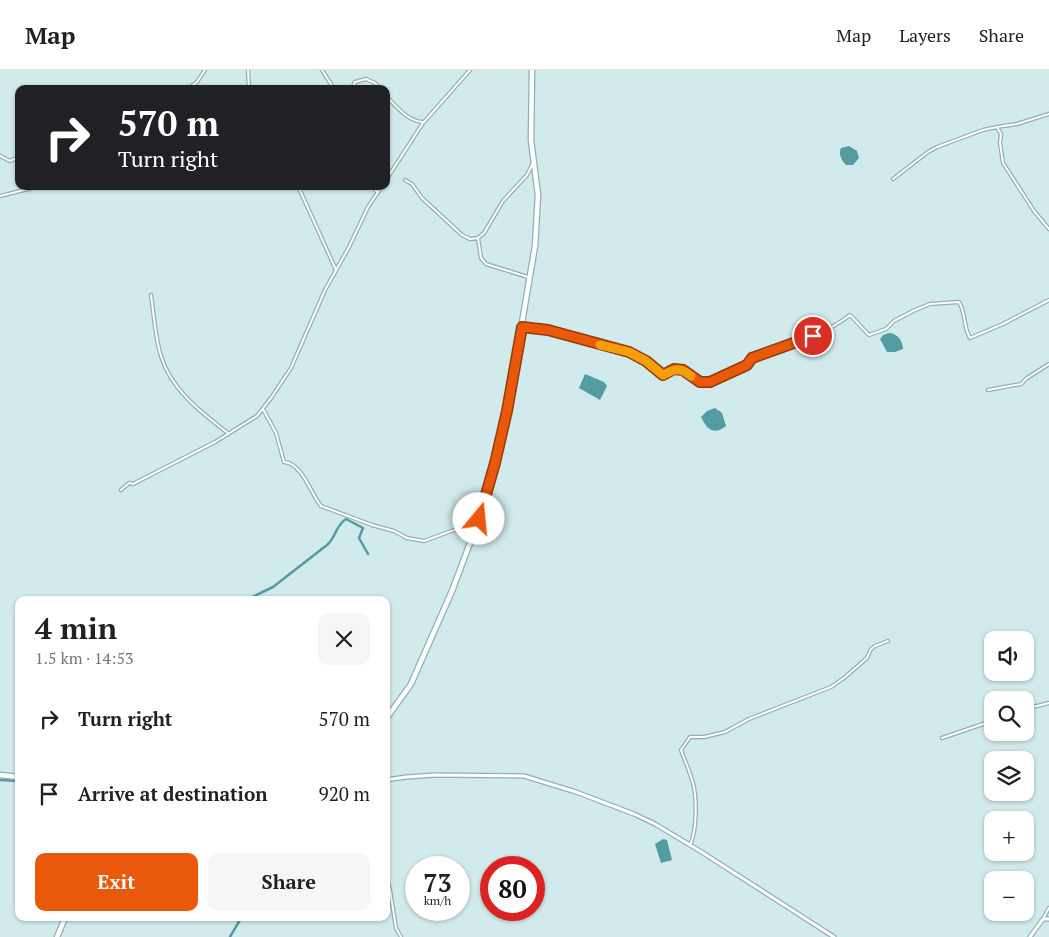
<!DOCTYPE html>
<meta charset="utf-8">
<style>
body{margin:0;font-family:"PT Serif",serif;background:#f6f6f6;color:#202124;height:100vh;display:flex;flex-direction:column;font-size:19px;white-space:nowrap}
*{box-sizing:border-box;margin:0}
p{font-size:16px;color:#757577}
.icon{flex:none;width:28px;height:28px;fill:none;stroke:currentColor;stroke-width:2;stroke-linecap:round;stroke-linejoin:round}
.map{position:relative;flex:1;overflow:hidden}
.drawer{position:absolute;left:15px;top:526px;width:375px;height:325px;display:flex;flex-direction:column;background:#fff;border-radius:10px;box-shadow:0 1px 4px #0004}
.drawer>*{flex:none}
.guide{position:absolute;left:15px;top:15px;width:375px;height:105px;border-radius:10px;box-shadow:0 1px 4px #0004;background:#202124;color:#fff;overflow:hidden}
.buttons{position:absolute;left:984px;top:561px;display:grid;gap:10px}
.buttons a{display:grid;place-items:center;width:50px;height:50px;border-radius:10px;background:#fff;box-shadow:0 1px 4px #0004;font-size:25px}
.speed{position:absolute;left:405px;top:786px;display:flex;gap:10px;font-size:25px;font-weight:700;text-align:center}
.speed>*{display:grid;place-content:center;width:65px;height:65px;border-radius:50%;background:#fff;box-shadow:0 1px 4px #0004;line-height:1}
.speed small{font-size:12px;font-weight:400}
.speed .limit{border:8px solid #d22;background:#fff;color:#111}
.pin{position:absolute;display:grid;place-items:center;width:42px;height:42px;color:#fff;margin:-21px;border:2px solid #fff;border-radius:50%;box-shadow:0 1px 5px #0007}
.me{position:absolute;width:55px;margin:-28px;rotate:17deg;stroke-linejoin:round;filter:drop-shadow(0 0 4px #0008)}
.turn{display:flex;align-items:center;gap:18px;height:105px;padding:0 20px;font-size:22px}
.turn .icon{width:65px;height:65px;stroke-width:2.5}
.turn b{display:block;font-size:35px;line-height:42px}
.round{display:grid;place-items:center;flex:none;width:52px;height:52px;border-radius:10px;background:#f6f6f6}
.summary{display:flex;align-items:center;justify-content:space-between;height:85px;padding:0 20px}
h1{font-size:30px;font-weight:700;line-height:38px}
.cta{display:flex;gap:10px;margin-top:auto;padding:10px 20px}
.cta a{flex:1;height:58px;border-radius:10px;background:#ea580c;color:#fff;font-size:20px;font-weight:700;line-height:58px;text-align:center}
.cta a+a{background:#f6f6f6;color:#202124}
ul{padding:0;list-style:none}
li{display:flex;align-items:center;gap:15px;height:75px;padding:0 20px}
li div{flex:1}
li b{display:block;font-size:19px}
li em{font-style:normal}
header{display:flex;align-items:center;gap:30px;box-sizing:border-box;height:70px;padding:0 25px;background:#fff;border-bottom:1px solid #e0e0e0}
header strong{font-size:24px}
nav{display:flex;gap:28px;margin-inline-start:auto;font-size:18px}
.map>svg:first-child{display:block}
.water{fill:#529ca2}
.lines{fill:none;stroke-linecap:round;stroke-linejoin:round}
.canal{stroke:#529ca2;stroke-width:2.5}
.minor-casing{stroke:#95aeb0;stroke-width:4.5}
.secondary-casing{stroke:#95aeb0;stroke-width:5.5}
.trunk-casing{stroke:#95aeb0;stroke-width:7}
.minor{stroke:#fff;stroke-width:2}
.secondary{stroke:#fff;stroke-width:3}
.trunk{stroke:#fff;stroke-width:4.5}
.route-casing{stroke:#983908;stroke-width:12}
.route{stroke:#ea580c;stroke-width:9}
.slow{stroke:#f59e0b;stroke-width:9}
</style>
<header>
<strong>Map</strong>
<nav><a>Map</a><a>Layers</a><a>Share</a></nav>
</header>
<div class="map">
<svg width="1049" height="867" viewBox="0 0 1049 867">
<rect width="100%" height="100%" fill="#d1eaec"/>
<path class="water" d="M849,76L857,81L859,88L853,95H846C842,91 838,84 841,78Z
M889,263C897,263 903,271 903,279L895,282H887L880,269L883,265Z
M585,304L604,312L607,316L600,330L579,318Z
M715,338L722,343L726,356C713,366 707,359 701,347L707,341Z
M663,769L667,770L672,790L661,793L655,774Z"/>
<g class="lines">
<path class="canal" d="M246,530L273,517L327,475C336,467 336,455 346,449L363,458L359,468L368,484
M0,710L19,711
M230,867L241,848"/>
<defs>
<path id="minor" d="M248,0L249,19
M322,0L334,19
M188,19L197,12L205,0
M352,19L355,12L366,9L375,13L380,19
M386,26C397,37 408,52 424,52L470,0
M997,57L1017,54L1049,44
M0,86L10,91L19,87
M893,109L928,82L937,77L983,60L997,57L1001,64L1000,73L1003,93L1034,141L1049,159
M386,110L423,53
M405,110L412,114L422,128L462,165L470,169L478,168L484,163L503,131L527,105L533,93
M298,116L336,200
M372,116L378,123
M0,126L40,116
M478,168L481,188L486,194L528,207
M151,225C154,245 155,267 161,286C171,320 202,343 229,364
M522,257L548,260L629,283L646,291L663,305L674,299L683,300L700,312H710L747,295L752,288C785,276 822,267 850,245L869,265L886,259L894,251L913,241L930,234L959,232C966,243 963,256 970,268L1003,254L1049,230
M988,320L1021,314L1027,308L1049,294
M263,339L276,363L284,392C302,393 311,424 321,436L372,455L394,461L407,468L424,471L457,459L478,449
M121,420L129,413L133,414L215,372L257,346L271,328L291,298L325,220L349,177L368,137L382,116
M1025,639L1049,633
M942,668L992,651
M690,775C697,761 697,729 693,713C690,702 685,691 681,680L690,667H704L725,662L749,649L831,617L844,608L867,588L871,579L875,576L888,571
M386,807L390,820L396,858L401,867
M1043,849L1049,838"/>
<path id="secondary" d="M386,710L406,707L435,705L524,706L576,722L634,744L655,754L700,781L834,867
M1030,867L1043,849H1049"/>
<path id="trunk" d="M386,649L411,614L452,521L479,449L495,393L507,341L535,176L538,125L531,70L532,0
M0,705L19,707
M57,867L65,848"/>
</defs>
<use href="#minor" class="minor-casing"/>
<use href="#secondary" class="secondary-casing"/>
<use href="#trunk" class="trunk-casing"/>
<use href="#minor" class="minor"/>
<use href="#secondary" class="secondary"/>
<use href="#trunk" class="trunk"/>
</g>
<g class="lines">
<defs>
<path id="route" d="M479,449L495,393L507,341L522,257L548,260L629,282L646,291L663,305L674,299L683,300L700,312H710L747,295L752,288L813,266"/>
</defs>
<use href="#route" class="route-casing"/>
<use href="#route" class="route"/>
<path class="slow" d="M600,275L629,282L646,291L663,305C675,299 679,297 691,306"/>
</g>
</svg>
<div class="buttons">
<a><svg class="icon" aria-label="sound" viewBox="0 0 24 24"><path d="M4 9h4l5-4v14l-5-4H4zM17 9q2 3 0 6"/></svg></a>
<a><svg class="icon" aria-label="search" viewBox="0 0 24 24"><circle cx="10" cy="10" r="6"/><path d="M15 15l6 6"/></svg></a>
<a><svg class="icon" aria-label="layers" viewBox="0 0 24 24"><path d="M12 4l9 5-9 5-9-5zM3 14l9 5 9-5"/></svg></a>
<a>+</a>
<a>−</a>
</div>
<div class="speed"><div>73<small>km/h</small></div><div class="limit">80</div></div>
<div class="pin" style="left:813px;top:266px;background:#d93025"><svg class="icon" aria-label="arrive" viewBox="0 0 24 24"><path d="M6 21V4h12l-3 4 3 4H6"/></svg></div>
<svg class="me" style="left:479px;top:449px" viewBox="-20 -20 40 40"><circle r="19" fill="#fff"/><path d="M0-13L10 11 0 6-10 11z" fill="#ea580c"/></svg>
<div class="guide">
<div class="turn"><svg class="icon" aria-label="right" viewBox="0 0 24 24"><path d="M7 20v-9h11M14 6l5 5-5 5"/></svg><div><b>570 m</b>Turn right</div></div>
</div>
<section class="drawer">
<div class="summary"><div><h1>4 min</h1><p>1.5 km · 14:53</p></div><a class="round"><svg class="icon" aria-label="close" viewBox="0 0 24 24"><path d="M6 6l12 12M18 6L6 18"/></svg></a></div>
<ul>
<li><svg class="icon" aria-label="right" viewBox="0 0 24 24"><path d="M7 20v-9h11M14 6l5 5-5 5"/></svg><div><b>Turn right</b></div><em>570 m</em></li>
<li><svg class="icon" aria-label="arrive" viewBox="0 0 24 24"><path d="M6 21V4h12l-3 4 3 4H6"/></svg><div><b>Arrive at destination</b></div><em>920 m</em></li>
</ul>
<div class="cta"><a>Exit</a><a>Share</a></div>
</section>
</div>
